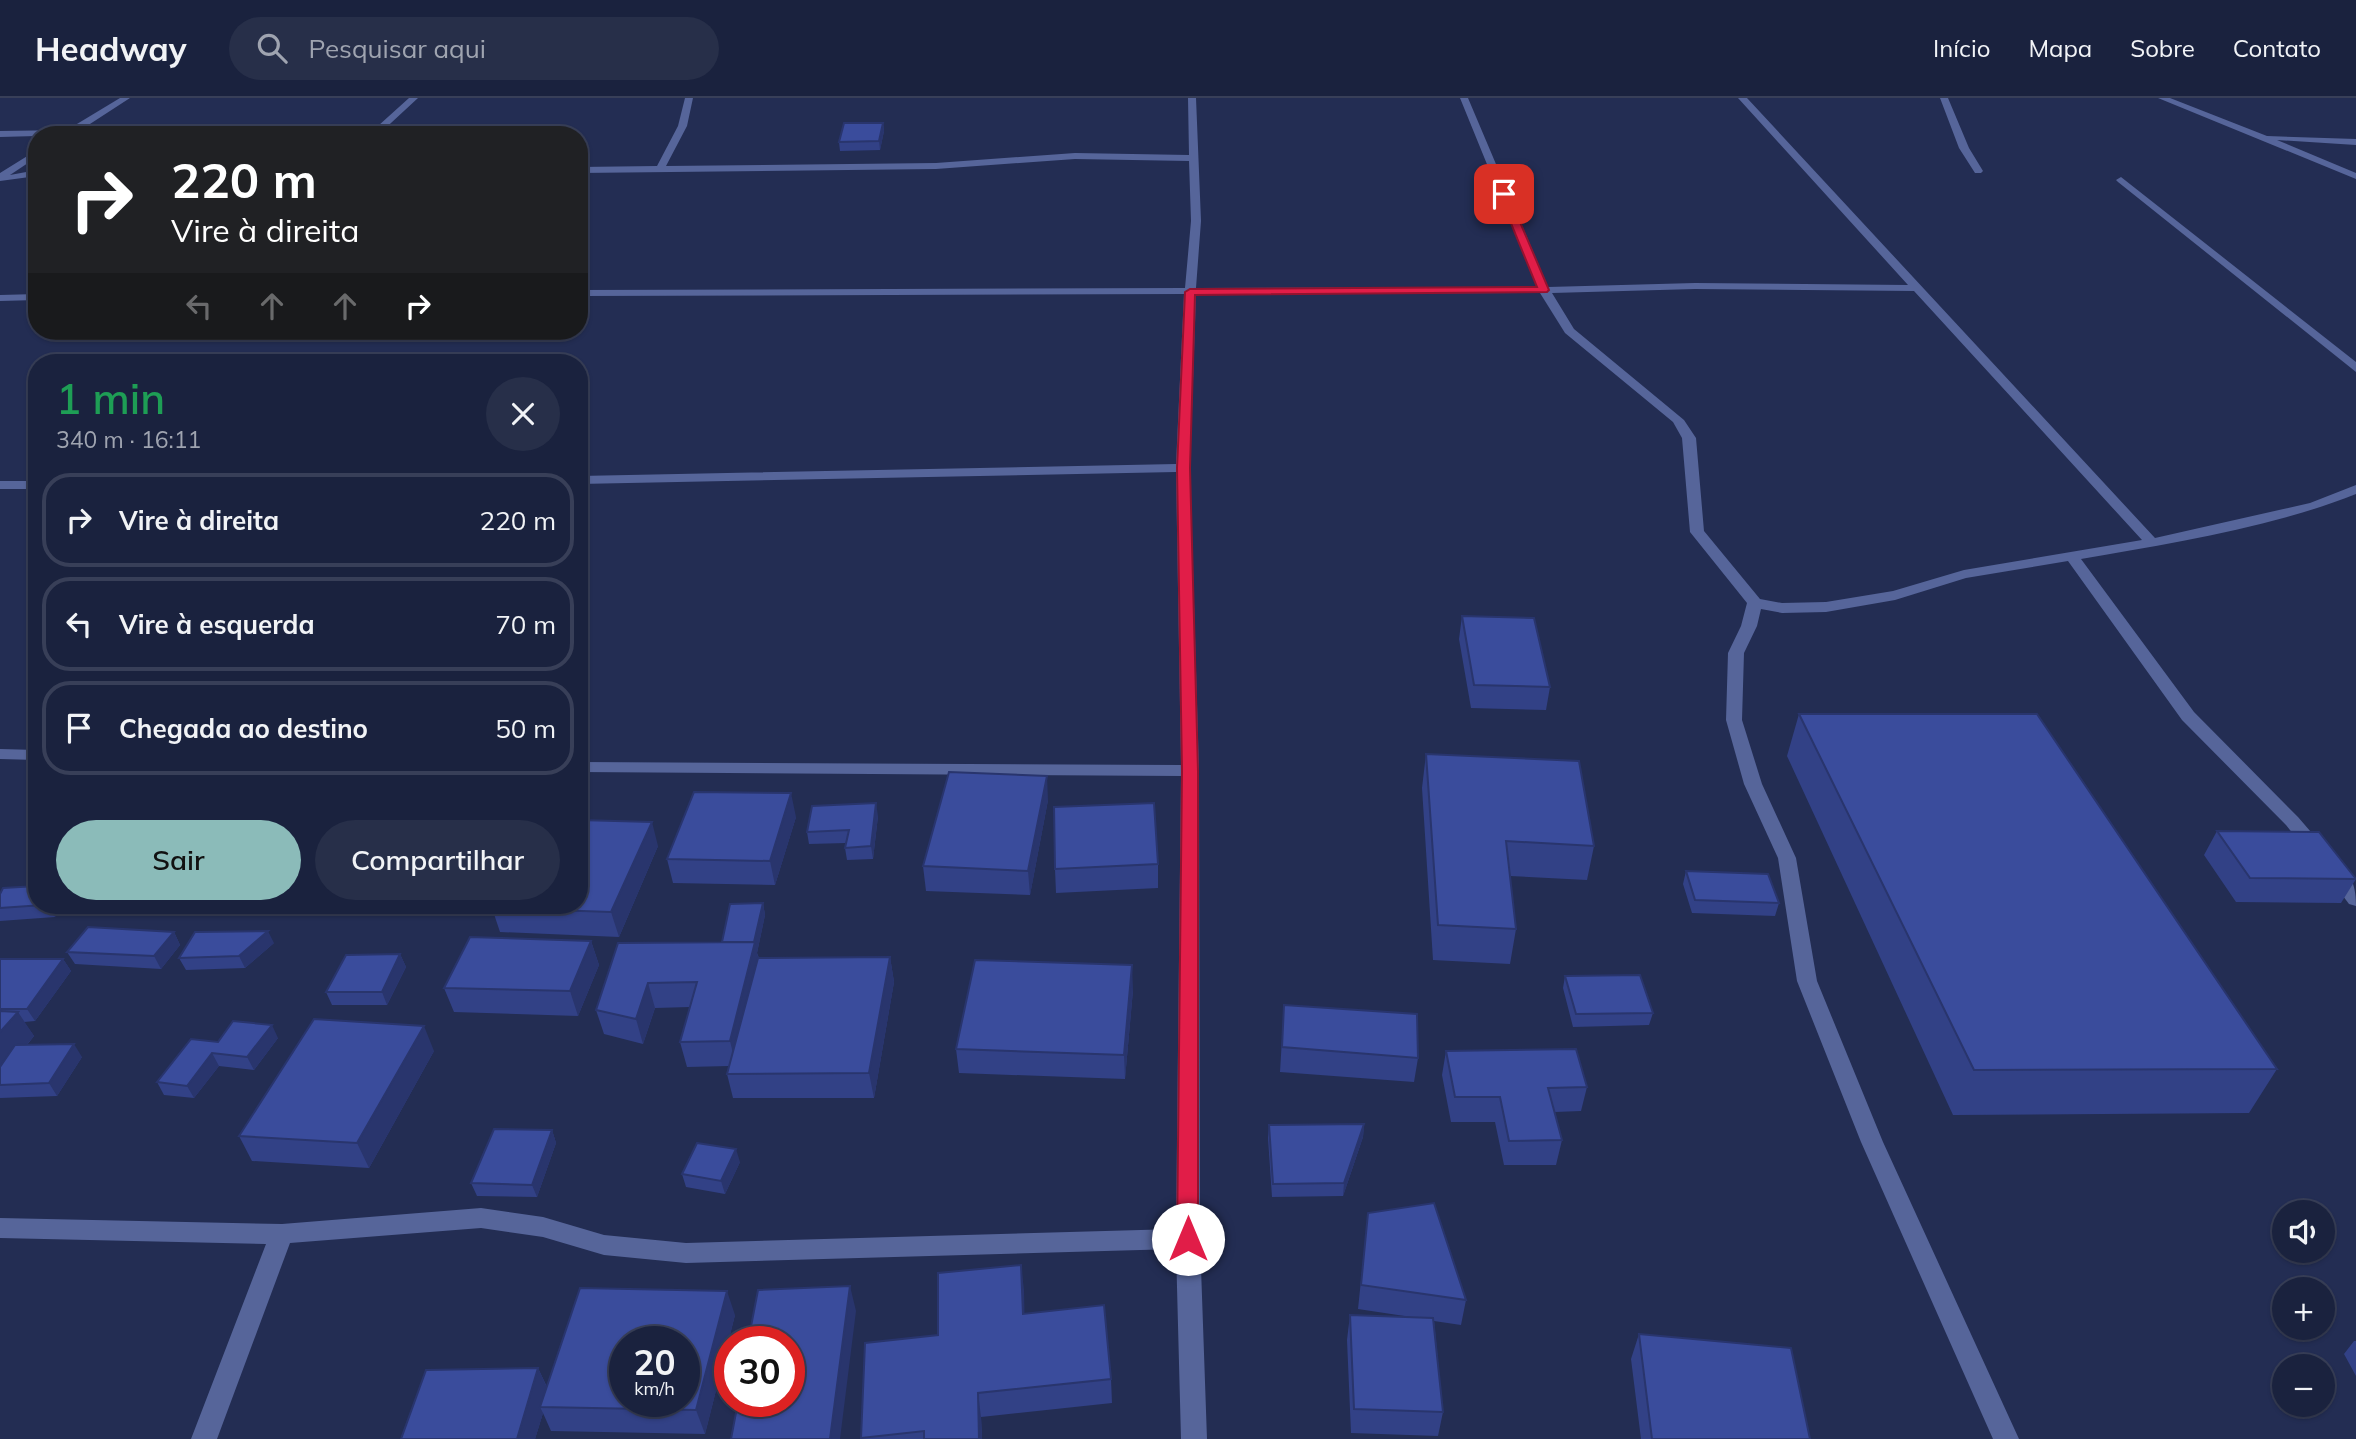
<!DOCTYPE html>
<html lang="pt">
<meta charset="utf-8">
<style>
body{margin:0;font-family:Mulish,sans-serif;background:#272f49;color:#f1f3f6;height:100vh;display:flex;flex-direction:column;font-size:26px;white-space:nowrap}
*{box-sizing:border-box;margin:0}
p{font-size:23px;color:#9fa4b0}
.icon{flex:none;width:38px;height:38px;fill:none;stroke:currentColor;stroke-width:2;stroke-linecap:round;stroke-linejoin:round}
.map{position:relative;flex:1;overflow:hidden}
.sheet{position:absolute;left:28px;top:256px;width:560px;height:560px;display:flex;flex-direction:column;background:#1a223e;border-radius:28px;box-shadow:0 2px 5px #0004,0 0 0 2px #383f58}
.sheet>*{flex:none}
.banner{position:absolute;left:28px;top:28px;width:560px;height:214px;border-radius:28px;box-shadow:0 2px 5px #0004,0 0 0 2px #383f58;background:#202124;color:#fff;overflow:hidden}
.fabs{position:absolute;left:2272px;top:1102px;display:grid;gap:14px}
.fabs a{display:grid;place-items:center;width:63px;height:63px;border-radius:50%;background:#1a223e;box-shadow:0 2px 5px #0004,0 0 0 2px #383f58;font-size:35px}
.speed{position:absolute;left:609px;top:1228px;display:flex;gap:14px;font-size:35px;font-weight:700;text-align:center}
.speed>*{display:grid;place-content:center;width:91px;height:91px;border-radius:50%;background:#1a223e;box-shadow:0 2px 5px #0004,0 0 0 2px #383f58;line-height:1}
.speed small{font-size:18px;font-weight:400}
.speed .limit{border:10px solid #d22;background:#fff;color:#111}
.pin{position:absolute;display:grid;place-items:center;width:60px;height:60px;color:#fff;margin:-30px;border-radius:14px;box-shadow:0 4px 10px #0006}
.me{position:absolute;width:77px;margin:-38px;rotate:0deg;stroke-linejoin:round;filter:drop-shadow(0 0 5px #0008)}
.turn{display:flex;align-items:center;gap:24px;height:147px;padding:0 28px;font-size:32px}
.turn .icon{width:91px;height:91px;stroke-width:2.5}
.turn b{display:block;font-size:49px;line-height:60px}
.lanes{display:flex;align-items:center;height:66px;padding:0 28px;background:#0003;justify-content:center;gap:35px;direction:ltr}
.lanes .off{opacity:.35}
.round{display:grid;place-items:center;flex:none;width:74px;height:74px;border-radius:37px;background:#272f49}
.headline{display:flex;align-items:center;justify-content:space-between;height:119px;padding:0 28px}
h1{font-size:42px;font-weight:600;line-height:52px;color:#1e9e55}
.action{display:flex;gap:14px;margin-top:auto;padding:14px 28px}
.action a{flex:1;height:80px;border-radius:42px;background:#8bbbb9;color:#111;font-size:28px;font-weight:600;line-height:80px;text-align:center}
.action a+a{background:#272f49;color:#f1f3f6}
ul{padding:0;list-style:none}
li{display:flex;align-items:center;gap:21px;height:94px;margin:0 14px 10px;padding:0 14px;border:4px solid #383f58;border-radius:28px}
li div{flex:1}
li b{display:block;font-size:26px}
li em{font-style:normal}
header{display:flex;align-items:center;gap:42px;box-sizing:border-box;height:98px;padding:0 35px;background:#1a223e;border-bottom:2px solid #383f58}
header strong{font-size:33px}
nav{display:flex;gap:38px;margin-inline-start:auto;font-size:24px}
.search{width:490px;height:63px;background:#272f49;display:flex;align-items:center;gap:18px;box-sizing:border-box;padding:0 24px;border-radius:38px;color:#9fa4b0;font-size:26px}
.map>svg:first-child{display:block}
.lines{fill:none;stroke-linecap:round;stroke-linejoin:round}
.minor{fill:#56659a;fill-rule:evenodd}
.wall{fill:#324186}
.shaded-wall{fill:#29356d}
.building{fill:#3a4c9c;stroke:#29356d;stroke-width:2;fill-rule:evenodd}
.route{fill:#e11d48;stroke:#92132f;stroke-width:2}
</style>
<header>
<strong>Headway</strong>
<div class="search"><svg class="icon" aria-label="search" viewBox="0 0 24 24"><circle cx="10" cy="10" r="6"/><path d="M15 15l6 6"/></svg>Pesquisar aqui</div>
<nav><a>Início</a><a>Mapa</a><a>Sobre</a><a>Contato</a></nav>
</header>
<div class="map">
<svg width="2356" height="1341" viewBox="0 0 2356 1341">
<rect width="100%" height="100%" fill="#232d53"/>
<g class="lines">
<path class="minor" d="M120,0H130L73,37L0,39V33L67,32Z
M409,0H418L378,37H368Z
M685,0H693L687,28L666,68L936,65L1075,55L1189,57L1188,0H1196L1201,123L1196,190L1537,189L1460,0H1468L1548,189L1695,185L1908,187L1738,0H1747L2155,440L2310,405L2356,387V396C2274,429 2169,446 2081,461L2194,614L2298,719L2323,748L2325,752L2323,756H2309L2286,727L2182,622L2068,463L1966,480L1895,502L1826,514L1782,515L1761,511L1757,528L1744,555L1742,622L1762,686L1796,760L1817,883L1883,1044L2019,1341H1993L1861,1044L1797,883L1778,760L1744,686L1726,622L1728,555L1741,528L1747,505L1690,434L1682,340L1673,324L1565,235L1540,195L1196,196L1190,370L1199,673L1200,1141L1207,1341H1181L1176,1151L686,1165L604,1157L543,1139L481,1130L290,1145L217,1341H191L266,1146L0,1140V1120L282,1126L481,1110L543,1119L604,1137L686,1145L1176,1131L1181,678L579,674V664L1181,667L1176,374L579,386V378L1176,366L1184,196L579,198V192L1185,190L1191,123L1189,63L1075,61L936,71L579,75V69L657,68L678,28ZM1695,191L1914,193L2142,442L1964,472L1893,493L1826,504L1782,505L1760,501L1704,433L1696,340L1684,322L1574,231L1552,195Z
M1940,0H1948L1969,50L1983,73L1981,75H1975L1959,50Z
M2158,0H2170L2267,38L2356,41V47L2277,42L2356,75V81Z
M37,52V59L10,77L37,72V78L0,83V75Z
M2121,79L2356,264V274L2118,84L2116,82Z
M37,196V202L0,203V197Z
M0,383H37V391H0Z
M0,651L37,652V662L0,661Z
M2334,768C2353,773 2356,791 2356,808L2349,806L2325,774L2327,769Z"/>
</g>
<path class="wall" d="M883,25L884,33L880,52L840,53L839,44Z
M1462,518L1550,589L1546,612L1471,610L1459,541Z
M1799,616L2277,971L2249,1015L1953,1017L1787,658Z
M1426,656L1594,748L1587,782L1510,778L1516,831L1510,866L1433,862L1422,690Z
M1048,702L1030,797L926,793L923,768Z
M878,718L873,761L847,762L845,750L846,745L809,746L807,734Z
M796,719L775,787L673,785L667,761Z
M2217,733L2356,781L2341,805L2236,804L2204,757Z
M658,748L619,839L500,834L492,810Z
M1158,766V790L1056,795L1055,771Z
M1686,773L1779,805L1775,818L1692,815L1683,786Z
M0,796L61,807L55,819L0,823Z
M763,805L765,817L757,855L759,860L890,859L894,884L874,1000H733L727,976L729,968L687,969L680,944L690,909L655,910L643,946L604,936L596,912L722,844Z
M174,834L180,847L161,871L75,866L67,854Z
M591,843L599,867L578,918L454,914L444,890Z
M274,845L245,870L186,872L179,860Z
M400,856L406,869L387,907H332L326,894Z
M0,861H63L71,873L35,923L24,924L34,938L27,947L82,959L57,998L0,1000Z
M1565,878L1653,915L1649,927L1573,929L1563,890Z
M1133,892L1125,981L959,975L956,951Z
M1284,907L1418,960L1414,984L1280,974Z
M278,940L254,972L219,968L194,1000L164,997L157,984L218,944Z
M434,953L369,1070L252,1063L239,1038Z
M1446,953L1587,989L1581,1013L1555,1014L1562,1042L1556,1067H1504L1495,1024H1451L1442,977Z
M1364,1026L1363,1039L1343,1098L1272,1099L1268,1040L1269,1027Z
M552,1032L556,1045L537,1099L477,1098L471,1085Z
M740,1064L725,1096L686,1089L682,1076Z
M1368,1115L1466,1202L1461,1227L1434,1223L1443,1314L1438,1338L1351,1335L1347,1242L1350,1217L1411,1219L1358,1211Z
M1021,1167L1024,1216L1111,1281L1112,1305L981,1319L982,1341H861L865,1245L938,1237Z
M735,1217L705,1336L551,1333L543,1315L535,1341H401L538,1270L547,1289Z
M1639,1236L1810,1341H1641L1631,1261Z
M2354,1243H2356V1278L2344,1256Z"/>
<path class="shaded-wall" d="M883,25L884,33L880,52L879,43Z
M1047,678L1048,702L1030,797L1028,773Z
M791,695L796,719L775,787L770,763Z
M876,705L878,718L873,761L871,748Z
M652,724L658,748L619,839L611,814Z
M763,805L765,817L757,855L761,869L736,968L730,943Z
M47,807H61L55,819Z
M268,833L274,845L245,870L239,858Z
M174,834L180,847L161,871L154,858Z
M591,843L599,867L578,918L570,893Z
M400,856L406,869L387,907L382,894Z
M890,859L894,884L874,1000L869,975Z
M63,861L71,873L35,923L27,911Z
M1132,867L1133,892L1125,981L1124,957Z
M648,885L655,910L643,946L636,921Z
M18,914L34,938L0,979V934Z
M272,927L278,940L254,972L247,959Z
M424,928L434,953L369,1070L357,1045Z
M74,946L82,959L57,998L49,985Z
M212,955L219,968L194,1000L187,988Z
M1364,1026L1363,1039L1343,1098L1344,1085Z
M552,1032L556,1045L537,1099L532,1087Z
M736,1051L740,1064L725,1096L721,1083Z
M1021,1167L1024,1192L1025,1240L1023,1216Z
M850,1188L856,1213L840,1341H830Z
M727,1193L735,1217L705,1336L696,1312Z
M538,1270L549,1294L540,1309L543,1315L535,1341H517Z
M978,1295L981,1319L982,1341H979Z"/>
<path class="building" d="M844,25H883L879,43L839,44Z
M1462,518L1534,520L1550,589L1474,587Z
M1799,616H2037L2277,971L1974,972Z
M1426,656L1579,663L1594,748L1506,743L1516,831L1438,827Z
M949,674L1047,678L1028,773L923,768Z
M694,694L791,695L770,763L667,761Z
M876,705L871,748L845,750L849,732L807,734L812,708Z
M1154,705L1158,766L1055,771L1054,709Z
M579,722L652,724L611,814L492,810L493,807H579Z
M2217,733L2319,734L2356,781L2250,780Z
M1686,773L1768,776L1779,805L1695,802Z
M37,788V807H43L0,810V796L3,790Z
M763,805L754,844H722L730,806Z
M88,829L174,834L154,858L67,854Z
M268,833L239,858L179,860L195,834Z
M470,839L591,843L570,893L444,890Z
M755,844L730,943L680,944L697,884L648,885L636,921L596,912L618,845Z
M400,856L382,894H326L346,857Z
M890,859L869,975L727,976L758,860Z
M0,861H63L27,911H0Z
M975,862L1132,867L1124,957L956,951Z
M1640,877L1653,915L1576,916L1565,878Z
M1284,907L1417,916L1418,960L1282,949Z
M0,913L18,914L0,934Z
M314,921L424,928L357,1045L239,1038Z
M233,923L272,927L247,959L212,955L187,988L157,984L191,941L218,944Z
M74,946L49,985L0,987V969L15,947Z
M1576,951L1587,989L1548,990L1562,1042L1509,1043L1500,999H1455L1446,953Z
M1364,1026L1344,1085L1273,1086L1269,1027Z
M494,1031L552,1032L532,1087L471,1085Z
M697,1045L736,1051L721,1083L682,1076Z
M1434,1105L1466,1202L1361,1187L1368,1115Z
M1021,1167L1023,1216L1104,1207L1111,1281L978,1295L979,1341H924V1333L861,1340L865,1245L938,1237V1175Z
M850,1188L830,1341H731L738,1304H789V1244H748L758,1192Z
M580,1190L727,1193L696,1312L540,1309ZM625,1244H684V1304H625Z
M1350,1217L1433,1220L1443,1314L1354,1311Z
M1639,1236L1791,1250L1810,1341H1652Z
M538,1270L517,1341H401L426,1272Z"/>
<path class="route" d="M1504,93L1508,96L1549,192L1547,194L1195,197L1190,370L1198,673V1141L1195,1147L1188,1150L1180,1147L1177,1141L1182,673L1177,370L1185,194L1190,191L1537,189L1499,96Z"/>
</svg>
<div class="fabs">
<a><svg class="icon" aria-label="sound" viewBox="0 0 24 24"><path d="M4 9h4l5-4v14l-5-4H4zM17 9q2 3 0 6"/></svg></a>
<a>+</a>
<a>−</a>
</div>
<div class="speed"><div>20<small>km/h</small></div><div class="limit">30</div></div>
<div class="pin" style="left:1504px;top:96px;background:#d93025"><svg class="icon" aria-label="arrive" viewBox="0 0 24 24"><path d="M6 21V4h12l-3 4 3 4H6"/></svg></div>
<svg class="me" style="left:1188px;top:1141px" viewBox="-20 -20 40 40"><circle r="19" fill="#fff"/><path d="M0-13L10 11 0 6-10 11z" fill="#e11d48"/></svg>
<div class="banner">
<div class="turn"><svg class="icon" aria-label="right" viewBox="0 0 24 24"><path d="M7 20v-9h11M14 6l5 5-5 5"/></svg><div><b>220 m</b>Vire à direita</div></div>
<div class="lanes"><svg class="icon off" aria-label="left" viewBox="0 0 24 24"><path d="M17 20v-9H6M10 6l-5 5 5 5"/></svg><svg class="icon off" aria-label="ahead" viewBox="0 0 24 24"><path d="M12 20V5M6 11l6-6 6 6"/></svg><svg class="icon off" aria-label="ahead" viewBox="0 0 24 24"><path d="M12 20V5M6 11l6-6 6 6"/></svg><svg class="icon" aria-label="right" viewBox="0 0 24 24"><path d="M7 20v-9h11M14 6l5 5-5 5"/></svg></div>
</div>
<section class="sheet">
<div class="headline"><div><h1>1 min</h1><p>340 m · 16:11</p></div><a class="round"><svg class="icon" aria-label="close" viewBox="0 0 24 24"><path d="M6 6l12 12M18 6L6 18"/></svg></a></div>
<ul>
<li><svg class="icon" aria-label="right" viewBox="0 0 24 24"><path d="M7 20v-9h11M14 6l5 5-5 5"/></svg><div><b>Vire à direita</b></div><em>220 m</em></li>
<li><svg class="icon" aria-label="left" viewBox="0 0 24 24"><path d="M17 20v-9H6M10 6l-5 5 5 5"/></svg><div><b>Vire à esquerda</b></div><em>70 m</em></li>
<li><svg class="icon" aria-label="arrive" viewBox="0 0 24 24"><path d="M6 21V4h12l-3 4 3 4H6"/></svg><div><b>Chegada ao destino</b></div><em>50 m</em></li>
</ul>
<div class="action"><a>Sair</a><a>Compartilhar</a></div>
</section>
</div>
